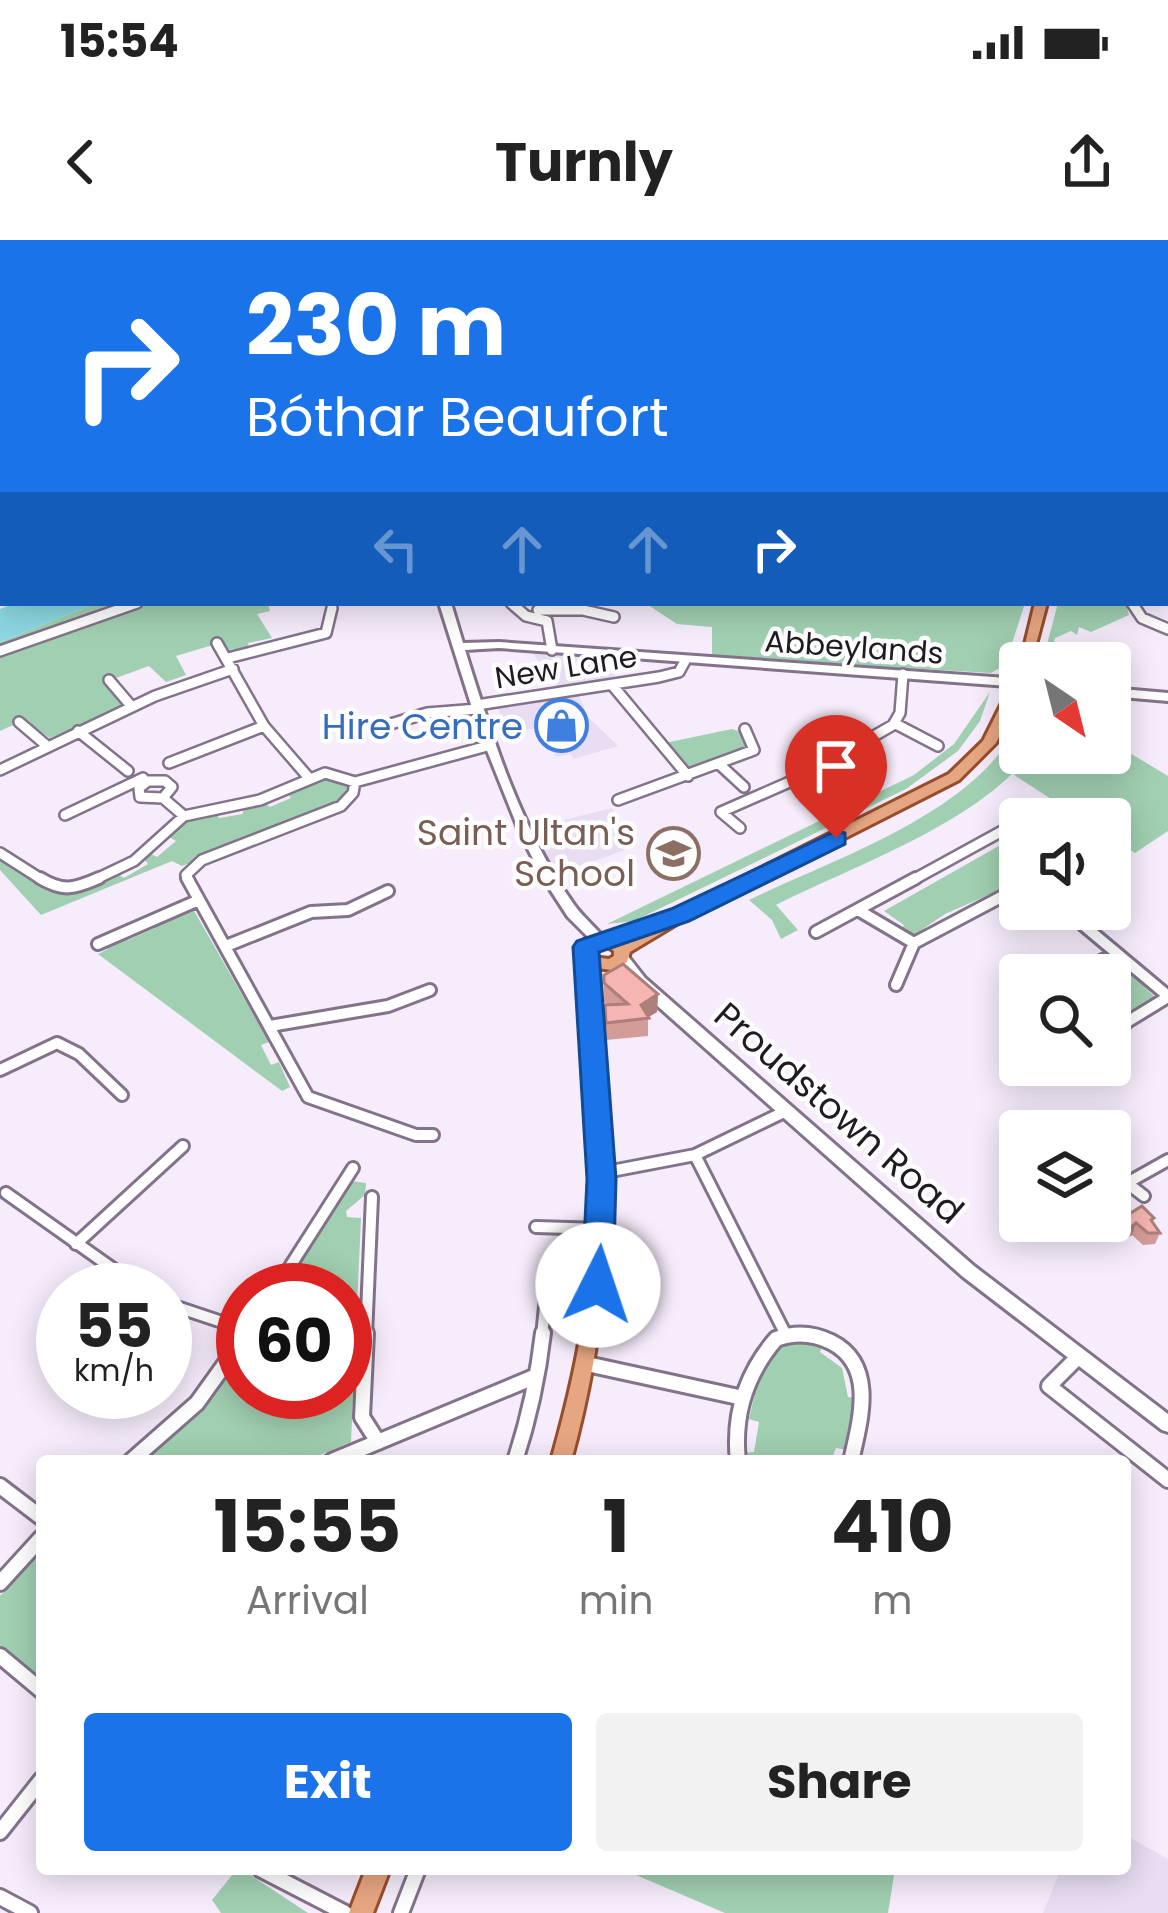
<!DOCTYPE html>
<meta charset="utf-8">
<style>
body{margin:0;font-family:Poppins,sans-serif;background:#f2f2f2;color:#222;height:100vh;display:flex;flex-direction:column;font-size:45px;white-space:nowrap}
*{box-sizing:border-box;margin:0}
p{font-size:39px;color:#767676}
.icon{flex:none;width:66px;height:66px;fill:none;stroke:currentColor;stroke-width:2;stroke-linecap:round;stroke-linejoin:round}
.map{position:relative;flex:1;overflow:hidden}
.panel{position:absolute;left:36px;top:1215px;width:1095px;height:420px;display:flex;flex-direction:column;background:#fff;border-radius:12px;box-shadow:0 6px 30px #0003}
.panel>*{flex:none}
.guide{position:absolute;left:0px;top:0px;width:1170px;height:366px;box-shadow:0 6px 30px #0003;background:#1a73e8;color:#fff;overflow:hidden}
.needle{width:78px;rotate:145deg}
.fabs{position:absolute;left:999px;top:402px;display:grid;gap:24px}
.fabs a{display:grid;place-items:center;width:132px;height:132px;border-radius:12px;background:#fff;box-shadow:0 6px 30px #0003;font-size:60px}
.speed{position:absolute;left:36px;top:1023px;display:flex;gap:24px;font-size:60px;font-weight:700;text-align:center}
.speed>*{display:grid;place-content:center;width:156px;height:156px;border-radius:50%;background:#fff;box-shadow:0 6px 30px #0003;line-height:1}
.speed small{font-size:30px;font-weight:400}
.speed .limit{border:18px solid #d22;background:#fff;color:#111}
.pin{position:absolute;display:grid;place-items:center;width:102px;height:102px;color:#fff;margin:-123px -51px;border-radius:50% 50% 50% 0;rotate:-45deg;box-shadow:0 0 12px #0007}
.pin .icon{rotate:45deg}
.me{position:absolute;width:132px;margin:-66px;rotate:4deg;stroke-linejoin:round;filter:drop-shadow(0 0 9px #0008)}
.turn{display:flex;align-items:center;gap:42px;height:252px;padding:0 48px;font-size:54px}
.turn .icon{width:156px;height:156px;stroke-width:2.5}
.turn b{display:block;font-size:84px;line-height:102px}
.lanes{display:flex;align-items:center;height:114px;padding:0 48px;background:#0003;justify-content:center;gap:60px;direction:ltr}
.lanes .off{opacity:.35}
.eta{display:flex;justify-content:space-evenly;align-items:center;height:204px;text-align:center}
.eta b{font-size:72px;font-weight:700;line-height:84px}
.button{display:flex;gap:24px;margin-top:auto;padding:24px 48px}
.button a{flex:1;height:138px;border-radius:12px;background:#1a73e8;color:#fff;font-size:48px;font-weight:700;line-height:138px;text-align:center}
.button a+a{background:#f2f2f2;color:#222}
.status{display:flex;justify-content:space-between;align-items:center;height:84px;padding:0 60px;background:#fff;direction:ltr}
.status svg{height:33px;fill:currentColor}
header{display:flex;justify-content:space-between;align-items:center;height:156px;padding:0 48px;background:#fff;font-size:54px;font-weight:700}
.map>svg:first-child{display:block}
.commercial{fill:#e8ddf2}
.green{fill:#a1cfb1}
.water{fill:#8cd7e2}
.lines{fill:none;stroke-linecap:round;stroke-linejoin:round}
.street-far3-casing{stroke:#83738a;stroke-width:9}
.street-far2-casing{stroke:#83738a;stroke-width:14}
.street-far1-casing{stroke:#83738a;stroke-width:16}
.street-casing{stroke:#83738a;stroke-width:20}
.secondary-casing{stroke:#83738a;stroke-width:6}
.primary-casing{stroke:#974e2a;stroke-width:6}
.street-far3{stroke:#fff;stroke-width:6}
.street-far2{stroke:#fff;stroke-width:9}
.street-far1{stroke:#fff;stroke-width:10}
.street{stroke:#fff;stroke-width:14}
.secondary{fill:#fff;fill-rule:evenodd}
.primary{fill:#e7a682;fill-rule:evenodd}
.wall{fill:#d49c97}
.shaded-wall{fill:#ac7f7b}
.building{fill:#f6b5b0;stroke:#ac7f7b;stroke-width:3}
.route{fill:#1a73e8;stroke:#114b97;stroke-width:3}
.labels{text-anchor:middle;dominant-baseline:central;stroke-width:9;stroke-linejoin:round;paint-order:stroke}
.far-street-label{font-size:30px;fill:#201a23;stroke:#fdfdfd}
.shop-label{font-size:36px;fill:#366cbe;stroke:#fdfdfd;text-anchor:end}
.education-label{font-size:36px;fill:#785e54;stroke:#fdfdfd;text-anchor:end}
.street-label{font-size:36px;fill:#201a23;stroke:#fdfdfd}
</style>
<div class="status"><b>15:54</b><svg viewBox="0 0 49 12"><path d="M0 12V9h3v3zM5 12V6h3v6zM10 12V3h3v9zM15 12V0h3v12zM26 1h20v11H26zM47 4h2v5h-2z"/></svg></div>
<header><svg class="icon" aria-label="back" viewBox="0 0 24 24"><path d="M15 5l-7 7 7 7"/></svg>Turnly<svg class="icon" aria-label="share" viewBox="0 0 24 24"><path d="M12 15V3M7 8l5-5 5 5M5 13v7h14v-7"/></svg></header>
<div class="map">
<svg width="1168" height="1673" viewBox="0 0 1168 1673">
<rect width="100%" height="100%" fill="#f6ecfc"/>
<path class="commercial" d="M531,411L604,416L618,441L559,450Z
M578,454L588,477L618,506L574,519L570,514L556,517L538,488L499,494L495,485L501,484L498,464Z
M612,568L635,606L557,635L532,588Z
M1125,1595L1168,1619V1673H1043L1061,1629H1125Z"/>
<path class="green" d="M97,363H268L270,371L257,374L272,398L248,403L249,407L229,410L223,402L176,416L186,435L166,442L149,426L105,442L125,466L50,498L24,480L0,491V402Z
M645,363H1025L1005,425L991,433L712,417V387L677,384Z
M1058,363H1126L1129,375L1091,392L1079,387L1077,395L1071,391L1055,398L1048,423H1042Z
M990,452L980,481L958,511L906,549L634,681L607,684L914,535L954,504Z
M1020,481V513H1031C976,584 855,625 776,665L798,690L781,699L772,680L749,660C835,618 977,573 1020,481Z
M732,489L744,493L749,507L690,530L665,503Z
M1110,501L1168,536V591L1135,613L1110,597V579H1082L1014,535L1052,513H1110Z
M328,536L349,546L340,560L322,571L182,626L172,621L41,675L0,630V620C50,649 62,665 118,634L124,638L148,624L144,619L151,614L157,617L176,601L169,597L186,580L216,572L219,578L243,574V568L265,563L270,567L291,558L287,552Z
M1004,603L1020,613V641L945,674L914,695L901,690L904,685L884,671Z
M193,669L269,802L261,805L271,825L279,822L290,847L282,851L98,714L108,709L106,703L124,696L128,700L155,688L153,683Z
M1117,721L1155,757L1123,778L1110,794V735L1096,734Z
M352,941L366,943L365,955L346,971L347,977L361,978L351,1202L306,1221H144C184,1187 216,1156 243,1110V1152H345V1050H281Z
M805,1099L824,1102L820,1112L842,1128L848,1157L858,1158L847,1210L836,1208L831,1221H745L742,1213L754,1212L759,1182L749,1179L758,1140L775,1108Z
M42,1310V1442L0,1406V1356Z
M237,1629H241L308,1673H221L212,1660Z
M622,1629H895L888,1673H725Z"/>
<path class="water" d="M15,363L24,364L97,363L0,402V369Z"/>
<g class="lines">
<defs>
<path id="street-far3" d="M1160,0L1168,1
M0,1H12
M253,3L260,0
M308,3L315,0"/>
<path id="street-far2" d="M511,363L526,376L547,381L552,410
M1132,363L1142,378L1168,389
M538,370H583L614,377
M217,403L264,486L309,538
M0,411L137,363
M228,418L326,393L332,368
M109,440L132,467
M613,446L688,536
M477,465L659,437L679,432L685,421
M19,482L46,505
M894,483L938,506
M384,486L427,473L478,469
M78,491L128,531
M169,523L264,486
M719,524L744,547
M0,530L155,456L233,429
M148,541H165L172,547L163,558L140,557L139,548Z
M355,542L491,505
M163,558L184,576
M618,560L754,510L745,489
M65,575L143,538
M740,588L721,572L810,533L893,485L900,473L903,434
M0,613L44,641
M92,641L134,621L184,576L260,560L325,533L355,542
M189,641L186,635L202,620L341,566L353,553L355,542
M911,641L1004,590L1020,601"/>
<path id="street-far1" d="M40,638C63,652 74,649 99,638
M187,638L308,857L416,895H433
M1064,669L1168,756
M858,670L914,703
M1083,684L1096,669
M816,692L916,638
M98,704L199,660
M226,706L311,672L348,670L388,651
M1072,735L1105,719
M896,745L914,703L1020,647
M270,786L388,766L430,750
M1110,802L1127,782L1168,757
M0,830L57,803L79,814L122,855
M695,915L786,1095
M1110,930L1144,956
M601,933L695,915L786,871
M1127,943L1168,920
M6,953L143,1050
M536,987L602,989
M76,1004L183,906
M275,1050L353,928
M165,1063L243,1089
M366,1096L372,957
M542,1096L548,1037
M786,1096H814"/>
<path id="street" d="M366,1093L362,1177L378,1202
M1079,1116L1049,1146L1168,1240
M587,1124L743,1158
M131,1221L197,1163L243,1099
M332,1221L534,1137
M515,1221C529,1178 538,1137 543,1093
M738,1221C733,1175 746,1134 776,1099C795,1092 813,1093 831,1102C877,1125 860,1181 851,1221
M0,1246L42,1278
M0,1343L42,1297
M0,1416L42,1451
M0,1592L42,1539
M260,1629L345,1673
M0,1657L30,1673
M401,1673L418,1629"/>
<path id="secondary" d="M412,0H424L429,3H417Z
M573,0H589L596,3H580Z
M641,0H651L648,3H638Z
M958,0H966V3H958Z
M0,42H3V48H0Z
M0,71H3V77H0Z
M3,292V298L0,299V293Z
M439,363H451L463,403L499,402L1020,439V447L499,408L465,410C492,497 521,591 575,666C584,678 596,688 606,700L599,705L594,703L568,677L542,637L520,593L480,493Z
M1110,448L1168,453V461L1110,456Z
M622,713L627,715L645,738L974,1026L1168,1174V1192L1162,1190L962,1036L635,746L615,718Z"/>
<path id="primary" d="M1168,23V30H1167V23Z
M1035,363H1047L1031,423L1020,425Z
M1020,435V453L996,503L959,540L685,679L630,712L627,722L612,730L596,728C599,750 599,771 601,793C615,946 612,1072 571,1221H551C566,1168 579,1115 586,1059C598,953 589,845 582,738C581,729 576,716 579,708C585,690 611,695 624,702L675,671L949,534L983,501L1014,439ZM599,706H607L614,711V716L609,719L593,717L594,708Z
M366,1629H390L373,1673H349Z"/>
</defs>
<use href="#street-far3" class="street-far3-casing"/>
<use href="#street-far2" class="street-far2-casing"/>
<use href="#street-far1" class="street-far1-casing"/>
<use href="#street" class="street-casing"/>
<use href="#secondary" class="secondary-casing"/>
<use href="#primary" class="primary-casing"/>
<use href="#street-far3" class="street-far3"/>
<use href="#street-far2" class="street-far2"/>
<use href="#street-far1" class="street-far1"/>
<use href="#street" class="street"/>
<use href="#secondary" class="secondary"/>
<use href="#primary" class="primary"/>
</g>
<path class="wall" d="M604,735L658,754L657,772L648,777V796L606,800L605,765H608L603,761Z
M1154,978L1152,982L1160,993L1155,1004L1143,1005L1132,995L1125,999L1116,991L1121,979Z"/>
<path class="shaded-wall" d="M616,0H632V3H611Z
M658,754L657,772L647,778L641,765Z
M1136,983L1132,995L1125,999L1130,988Z"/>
<path class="building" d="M473,0H512L508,3H469Z
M623,724L658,754L641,765L649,778L606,783L605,765L628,764L604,743V735Z
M1142,966L1154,978L1151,980L1160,993H1148L1136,983L1130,988L1121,979Z"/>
<path class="route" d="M836,591L845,593V604L689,681L599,712L616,939L613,1045L608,1054L598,1058L587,1054L582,1045L587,939L573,707L577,701L671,669Z"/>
<defs>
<symbol id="shop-ring" viewBox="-11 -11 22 22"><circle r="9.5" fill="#fdfdfd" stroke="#3f7fe0" stroke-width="1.5"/><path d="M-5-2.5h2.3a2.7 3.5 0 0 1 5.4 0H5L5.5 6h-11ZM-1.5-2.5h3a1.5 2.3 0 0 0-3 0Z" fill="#3f7fe0"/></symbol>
<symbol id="school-ring" viewBox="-11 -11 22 22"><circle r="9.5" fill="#fdfdfd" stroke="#8d6e63" stroke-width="1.5"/><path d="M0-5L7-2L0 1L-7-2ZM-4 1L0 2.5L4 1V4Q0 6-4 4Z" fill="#8d6e63"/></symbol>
</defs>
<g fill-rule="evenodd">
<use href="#shop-ring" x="532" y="456" width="59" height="59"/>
<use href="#school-ring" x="644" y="584" width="59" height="59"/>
</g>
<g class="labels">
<g class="far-street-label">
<text transform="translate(854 407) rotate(4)">Abbeylands</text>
<text transform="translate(566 427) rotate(-9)">New Lane</text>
</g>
<g class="shop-label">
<text x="523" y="486">Hire Centre</text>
</g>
<g class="education-label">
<text x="635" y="592">Saint Ultan's<tspan x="635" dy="41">School</tspan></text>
</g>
<g class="street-label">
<text transform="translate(839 873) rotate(41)">Proudstown Road</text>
</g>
</g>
</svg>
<div class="fabs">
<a><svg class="needle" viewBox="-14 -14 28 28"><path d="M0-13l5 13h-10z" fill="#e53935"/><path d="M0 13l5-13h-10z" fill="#767676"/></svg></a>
<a><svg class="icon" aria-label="sound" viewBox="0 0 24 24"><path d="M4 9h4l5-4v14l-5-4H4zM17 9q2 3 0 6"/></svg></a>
<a><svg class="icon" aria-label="search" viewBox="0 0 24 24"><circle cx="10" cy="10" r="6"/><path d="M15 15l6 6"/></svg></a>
<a><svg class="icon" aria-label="layers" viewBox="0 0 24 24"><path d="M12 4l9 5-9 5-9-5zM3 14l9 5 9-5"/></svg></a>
</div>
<div class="speed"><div>55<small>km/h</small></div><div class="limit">60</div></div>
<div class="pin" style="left:836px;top:598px;background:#d93025"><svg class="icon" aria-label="arrive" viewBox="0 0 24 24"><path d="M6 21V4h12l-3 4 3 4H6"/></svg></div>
<svg class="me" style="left:598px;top:1045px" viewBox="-20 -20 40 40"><circle r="19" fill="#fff"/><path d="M0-13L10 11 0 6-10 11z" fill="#1a73e8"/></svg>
<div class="guide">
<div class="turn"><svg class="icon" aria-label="right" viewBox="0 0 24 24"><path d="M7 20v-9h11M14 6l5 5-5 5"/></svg><div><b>230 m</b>Bóthar Beaufort</div></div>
<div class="lanes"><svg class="icon off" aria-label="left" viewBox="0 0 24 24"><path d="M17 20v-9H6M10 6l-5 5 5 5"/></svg><svg class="icon off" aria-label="ahead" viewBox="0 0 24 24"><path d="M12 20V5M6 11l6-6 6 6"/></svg><svg class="icon off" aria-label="ahead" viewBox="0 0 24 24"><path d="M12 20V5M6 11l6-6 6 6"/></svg><svg class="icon" aria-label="right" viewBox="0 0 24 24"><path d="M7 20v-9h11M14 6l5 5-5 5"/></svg></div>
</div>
<section class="panel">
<div class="eta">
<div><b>15:55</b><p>Arrival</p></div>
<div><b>1</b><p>min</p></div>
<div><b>410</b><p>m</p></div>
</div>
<div class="button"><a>Exit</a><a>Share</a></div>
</section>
</div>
